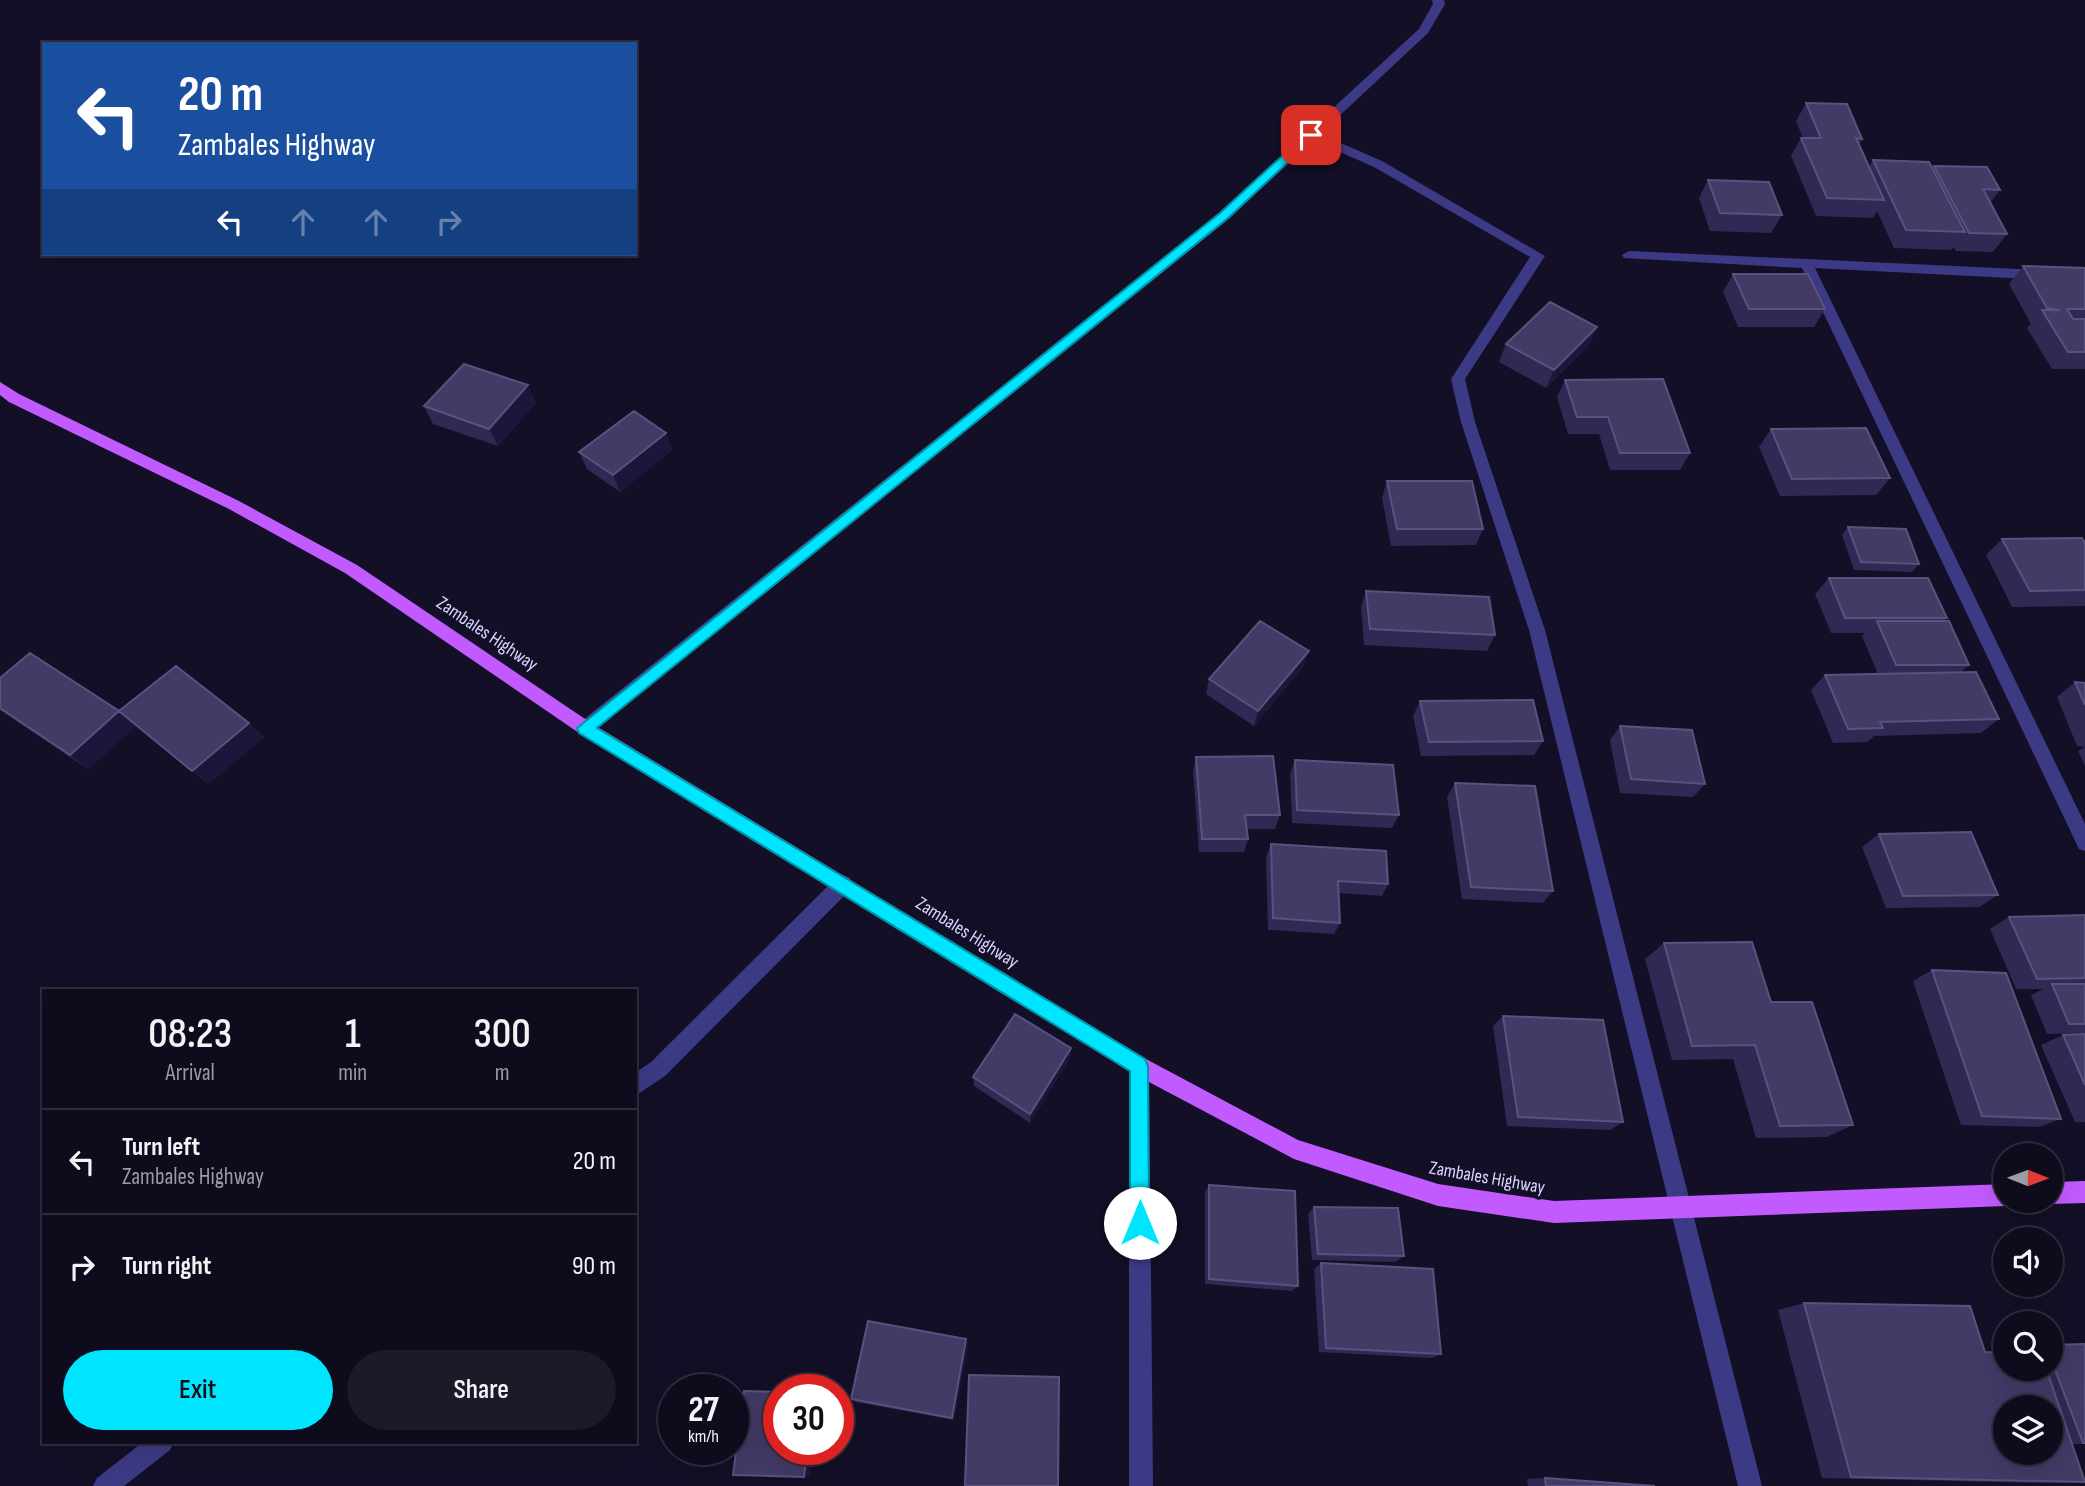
<!DOCTYPE html>
<style>
body{margin:0;font-family:"Sofia Sans Condensed",sans-serif;background:#1c1929;color:#f1f3f6;height:100vh;display:flex;flex-direction:column;font-size:26px;white-space:nowrap}
*{box-sizing:border-box;margin:0}
p{font-size:23px;color:#9b9ba3}
.icon{flex:none;width:38px;height:38px;fill:none;stroke:currentColor;stroke-width:2;stroke-linecap:round;stroke-linejoin:round}
.map{position:relative;flex:1;overflow:hidden}
.drawer{position:absolute;left:42px;top:989px;width:595px;height:455px;display:flex;flex-direction:column;background:#0e0b1c;border-radius:0px;box-shadow:0 7px 28px #0002,0 0 0 2px #2e2b3b}
.drawer>*{flex:none}
.top-card{position:absolute;left:42px;top:42px;width:595px;height:214px;border-radius:0px;box-shadow:0 7px 28px #0002,0 0 0 2px #2e2b3b;background:#1a4fa0;color:#fff;overflow:hidden}
.needle{width:46px;rotate:91deg}
.tools{position:absolute;left:1993px;top:1143px;display:grid;gap:14px}
.tools a{display:grid;place-items:center;width:70px;height:70px;border-radius:50%;background:#0e0b1c;box-shadow:0 7px 28px #0002,0 0 0 2px #2e2b3b;font-size:35px}
.speed{position:absolute;left:658px;top:1374px;display:flex;gap:14px;font-size:35px;font-weight:700;text-align:center}
.speed>*{display:grid;place-content:center;width:91px;height:91px;border-radius:50%;background:#0e0b1c;box-shadow:0 7px 28px #0002,0 0 0 2px #2e2b3b;line-height:1}
.speed small{font-size:18px;font-weight:400}
.speed .limit{border:10px solid #d22;background:#fff;color:#111}
.pin{position:absolute;display:grid;place-items:center;width:60px;height:60px;color:#fff;margin:-30px;border-radius:14px;box-shadow:0 4px 10px #0006}
.me{position:absolute;width:77px;margin:-38px;rotate:0deg;stroke-linejoin:round;filter:drop-shadow(0 0 5px #0008)}
.turn{display:flex;align-items:center;gap:24px;height:147px;padding:0 21px;font-size:32px}
.turn .icon{width:91px;height:91px;stroke-width:2.5}
.turn b{display:block;font-size:49px;line-height:60px}
.lanes{display:flex;align-items:center;height:66px;padding:0 21px;background:#0003;justify-content:center;gap:35px;direction:ltr}
.lanes .off{opacity:.35}
.eta{display:flex;justify-content:space-evenly;align-items:center;height:119px;text-align:center}
.eta b{font-size:42px;font-weight:600;line-height:49px}
.cta{display:flex;gap:14px;margin-top:auto;padding:14px 21px}
.cta a{flex:1;height:80px;border-radius:42px;background:#00e5ff;color:#111;font-size:28px;font-weight:600;line-height:80px;text-align:center}
.cta a+a{background:#1c1929;color:#f1f3f6}
ul{padding:0;list-style:none}
li{display:flex;align-items:center;gap:21px;height:105px;padding:0 21px;border-top:2px solid #2e2b3b}
li div{flex:1}
li b{display:block;font-size:26px}
li em{font-style:normal}
.map>svg:first-child{display:block}
.lines{fill:none;stroke-linecap:round;stroke-linejoin:round}
.minor{fill:#3d3a85;fill-rule:evenodd}
.primary{fill:#c25bff;fill-rule:evenodd}
.wall{fill:#312854}
.shaded-wall{fill:#1d163a}
.building{fill:#433a66;stroke:#5a527e;stroke-width:2;fill-rule:evenodd}
.route{fill:#00e5ff;stroke:#0095a6;stroke-width:2}
.labels{text-anchor:middle;dominant-baseline:central;stroke-width:7;stroke-linejoin:round;paint-order:stroke}
.street-label{font-size:19px;fill:#d9d4ff;stroke:#130f26}
</style>
<div class="map">
<svg width="2085" height="1486" viewBox="0 0 2085 1486">
<rect width="100%" height="100%" fill="#130f26"/>
<g class="lines">
<path class="minor" d="M1432,0H1444L1445,4L1428,33L1320,134L1382,161L1545,256L1465,379L1475,422L1545,630L1762,1486H1738L1529,630L1461,422L1451,379L1530,257L1374,167L1313,140L1229,219L591,733H579L576,728L579,723L1219,213L1419,29L1433,4Z
M1629,251L2085,272V282L1815,268L2085,824V851L2079,849L1802,268L1624,258L1622,255Z
M843,875L850,878L852,884L850,890L665,1076L635,1096V1073L651,1062L836,878Z
M1139,1056L1146,1059L1149,1066L1153,1486H1129V1066L1132,1059Z
M143,1442H174L170,1450L124,1486H93L97,1478Z"/>
<path class="primary" d="M0,382L19,394L239,501L357,565L591,723L1146,1059L1298,1140L1438,1184L1554,1201L2006,1184V1200H2014L2006,1206L1554,1223L1438,1206L1294,1159L1132,1073L579,733L345,573L229,509L9,402L0,395Z
M2085,1181V1203L2051,1204L2043,1201L2051,1200V1182Z"/>
</g>
<path class="wall" d="M1806,103L1862,139L1859,145L1869,167L1873,160L1932,168L1934,166L2000,190L1990,203L2007,234L1993,252L1956,251L1954,247L1951,250L1894,248L1877,211L1873,218L1816,216L1791,156L1801,138H1803L1796,121Z
M1708,180L1782,215L1771,233L1710,231L1699,198Z
M2023,266L2085,268V369H2052L2027,328L2031,324L2009,284Z
M1733,274L1825,309L1814,327H1738L1723,292Z
M1597,327L1589,345L1546,388L1499,362L1506,344Z
M1565,380L1690,453L1680,470H1610L1599,434H1568L1557,397Z
M536,403L498,446L433,424L424,406Z
M1771,429L1890,478L1876,495L1780,496L1759,447Z
M666,433L672,450L620,492L587,469L579,452Z
M1387,481L1483,529L1476,545L1391,546L1382,498Z
M1848,527L1919,564L1912,572L1854,570L1842,535Z
M2002,539L2085,543V606L2012,607L1986,555Z
M1829,578L1947,618L1944,621L1969,665L1961,672L1999,719L1981,733L1874,736L1867,742L1833,743L1811,690L1825,675L1878,674L1862,636L1865,633H1831L1815,594Z
M1366,591L1495,635L1487,651L1364,645L1361,607Z
M1304,666L1254,726L1206,694L1209,679Z
M0,678L119,711L249,723L264,737L208,784L136,726L88,769L0,710Z
M2075,682L2085,683V766L2078,751L2085,747L2077,746L2057,697Z
M1420,701L1543,741L1534,755L1421,756L1413,716Z
M1620,726L1705,784L1693,797L1620,793L1610,740Z
M1196,757L1280,815L1275,829H1247L1248,839L1244,852H1199L1193,771Z
M1295,760L1399,815L1392,828L1292,823L1290,774Z
M1455,783L1553,891L1543,903L1462,899L1447,797Z
M1879,834L1998,895L1979,907L1886,908L1862,847Z
M1271,844L1388,884L1382,896L1339,893L1340,923L1334,934L1268,930L1266,857Z
M2085,915V1033L2047,1034L2031,995L2043,989H2016L1990,929L2009,917Z
M1664,943L1771,1002L1853,1125L1827,1137L1756,1138L1733,1059L1672,1060L1645,959Z
M1932,970L2061,1119L2039,1127L1961,1125L1913,981Z
M1503,1016L1623,1122L1610,1130L1507,1126L1493,1026Z
M2085,1034V1122H2075L2041,1045L2063,1035Z
M1071,1048L1070,1058L1030,1123L974,1086L973,1077Z
M1209,1185L1298,1286L1292,1291L1205,1284V1192Z
M1314,1207L1404,1256L1395,1262L1312,1260L1308,1214Z
M1321,1263L1441,1354L1432,1358L1319,1352L1314,1269Z
M1804,1303L1985,1352L2006,1368H2051V1345L2085,1344V1444H2072L2085,1482L2048,1483L1822,1478L1778,1310Z
M968,1343L954,1420L856,1402L851,1399Z
M1545,1478L1655,1486H1528L1527,1479Z"/>
<path class="shaded-wall" d="M1597,327L1589,345L1546,388L1554,370Z
M528,385L536,403L498,446L489,429Z
M666,433L672,450L620,492L613,475Z
M1309,651L1304,666L1254,726L1258,711Z
M119,711L136,726L88,769L70,755Z
M249,723L264,737L208,784L192,771Z
M1071,1048L1070,1058L1030,1123V1114Z
M966,1339L968,1343L954,1420L952,1418Z
M807,1449H813L810,1477H804Z"/>
<path class="building" d="M1806,103L1847,104L1862,139L1856,138L1884,200L1827,198L1801,138H1821Z
M1873,160L1929,162L1965,232L1906,230Z
M1934,166L1987,167L2000,190L1983,189L2007,234L1969,233Z
M1708,180L1769,182L1782,215L1720,213Z
M2023,266L2085,268V309H2067L2073,319H2085V352H2068L2042,310H2060L2047,308Z
M1733,274H1808L1825,309H1749Z
M1550,302L1597,327L1554,370L1506,344Z
M464,364L528,385L489,429L424,406Z
M1663,379L1690,453H1620L1608,417H1577L1565,380Z
M634,411L666,433L613,475L579,452Z
M1866,428L1890,478L1792,479L1771,429Z
M1387,481H1472L1483,529H1397Z
M1848,527L1906,529L1919,564L1861,562Z
M2082,538L2085,543V590L2030,591L2002,539Z
M1829,578H1928L1947,618H1845Z
M1366,591L1489,597L1495,635L1370,629Z
M1260,621L1309,651L1258,711L1209,679Z
M1877,621H1949L1969,665H1896Z
M30,653L119,711L70,755L0,708V678Z
M176,666L249,723L192,771L119,711Z
M1976,672L1999,719L1880,722L1883,728L1848,729L1825,675Z
M2075,682L2085,683V705Z
M1533,700L1543,741L1429,742L1420,701Z
M1620,726L1692,730L1705,784L1631,779Z
M1273,756L1280,815H1245L1248,839H1202L1196,757Z
M1295,760L1393,765L1399,815L1297,810Z
M1455,783L1535,786L1553,891L1471,887Z
M1971,832L1998,895L1903,896L1879,834Z
M1271,844L1386,851L1388,884L1338,881L1340,923L1273,918Z
M2085,915V978L2037,979L2009,917Z
M1752,942L1771,1002H1812L1853,1125L1780,1126L1755,1045L1692,1046L1664,943Z
M1932,970L2006,973L2061,1119L1982,1116Z
M2052,984H2085V1024H2069Z
M1015,1014L1071,1048L1030,1114L973,1077Z
M1503,1016L1603,1020L1623,1122L1518,1117Z
M2085,1034V1085L2063,1035Z
M1209,1185L1295,1191L1298,1286L1209,1279Z
M1314,1207L1398,1208L1404,1256L1318,1254Z
M1321,1263L1433,1269L1441,1354L1326,1348Z
M1804,1303L1970,1306L1985,1352L2006,1353V1368H2046L2085,1482L1851,1477ZM2006,1407H2051V1452H2006Z
M868,1321L966,1339L952,1418L851,1399Z
M2085,1344V1443H2083L2051,1359V1345Z
M969,1375L1059,1377L1058,1486H965Z
M744,1391L779,1392V1449H807L804,1477L733,1475Z
M1545,1478L1655,1486H1546Z"/>
<path class="route" d="M1307,133L1317,135L1228,218L597,728L1145,1059L1148,1066L1149,1223L1147,1230L1140,1233L1133,1230L1130,1223V1071L579,733L577,728L1220,213Z"/>
<g class="labels">
<g class="street-label">
<text transform="translate(487 634) rotate(34)">Zambales Highway</text>
<text transform="translate(967 933) rotate(32)">Zambales Highway</text>
<text transform="translate(1487 1178) rotate(10)">Zambales Highway</text>
</g>
</g>
</svg>
<div class="tools">
<a><svg class="needle" viewBox="-14 -14 28 28"><path d="M0-13l5 13h-10z" fill="#e53935"/><path d="M0 13l5-13h-10z" fill="#9b9ba3"/></svg></a>
<a><svg class="icon" aria-label="sound" viewBox="0 0 24 24"><path d="M4 9h4l5-4v14l-5-4H4zM17 9q2 3 0 6"/></svg></a>
<a><svg class="icon" aria-label="search" viewBox="0 0 24 24"><circle cx="10" cy="10" r="6"/><path d="M15 15l6 6"/></svg></a>
<a><svg class="icon" aria-label="layers" viewBox="0 0 24 24"><path d="M12 4l9 5-9 5-9-5zM3 14l9 5 9-5"/></svg></a>
</div>
<div class="speed"><div>27<small>km/h</small></div><div class="limit">30</div></div>
<div class="pin" style="left:1311px;top:135px;background:#d93025"><svg class="icon" aria-label="arrive" viewBox="0 0 24 24"><path d="M6 21V4h12l-3 4 3 4H6"/></svg></div>
<svg class="me" style="left:1140px;top:1223px" viewBox="-20 -20 40 40"><circle r="19" fill="#fff"/><path d="M0-13L10 11 0 6-10 11z" fill="#00e5ff"/></svg>
<div class="top-card">
<div class="turn"><svg class="icon" aria-label="left" viewBox="0 0 24 24"><path d="M17 20v-9H6M10 6l-5 5 5 5"/></svg><div><b>20 m</b>Zambales Highway</div></div>
<div class="lanes"><svg class="icon" aria-label="left" viewBox="0 0 24 24"><path d="M17 20v-9H6M10 6l-5 5 5 5"/></svg><svg class="icon off" aria-label="ahead" viewBox="0 0 24 24"><path d="M12 20V5M6 11l6-6 6 6"/></svg><svg class="icon off" aria-label="ahead" viewBox="0 0 24 24"><path d="M12 20V5M6 11l6-6 6 6"/></svg><svg class="icon off" aria-label="right" viewBox="0 0 24 24"><path d="M7 20v-9h11M14 6l5 5-5 5"/></svg></div>
</div>
<section class="drawer">
<div class="eta">
<div><b>08:23</b><p>Arrival</p></div>
<div><b>1</b><p>min</p></div>
<div><b>300</b><p>m</p></div>
</div>
<ul>
<li><svg class="icon" aria-label="left" viewBox="0 0 24 24"><path d="M17 20v-9H6M10 6l-5 5 5 5"/></svg><div><b>Turn left</b><p>Zambales Highway</p></div><em>20 m</em></li>
<li><svg class="icon" aria-label="right" viewBox="0 0 24 24"><path d="M7 20v-9h11M14 6l5 5-5 5"/></svg><div><b>Turn right</b></div><em>90 m</em></li>
</ul>
<div class="cta"><a>Exit</a><a>Share</a></div>
</section>
</div>
